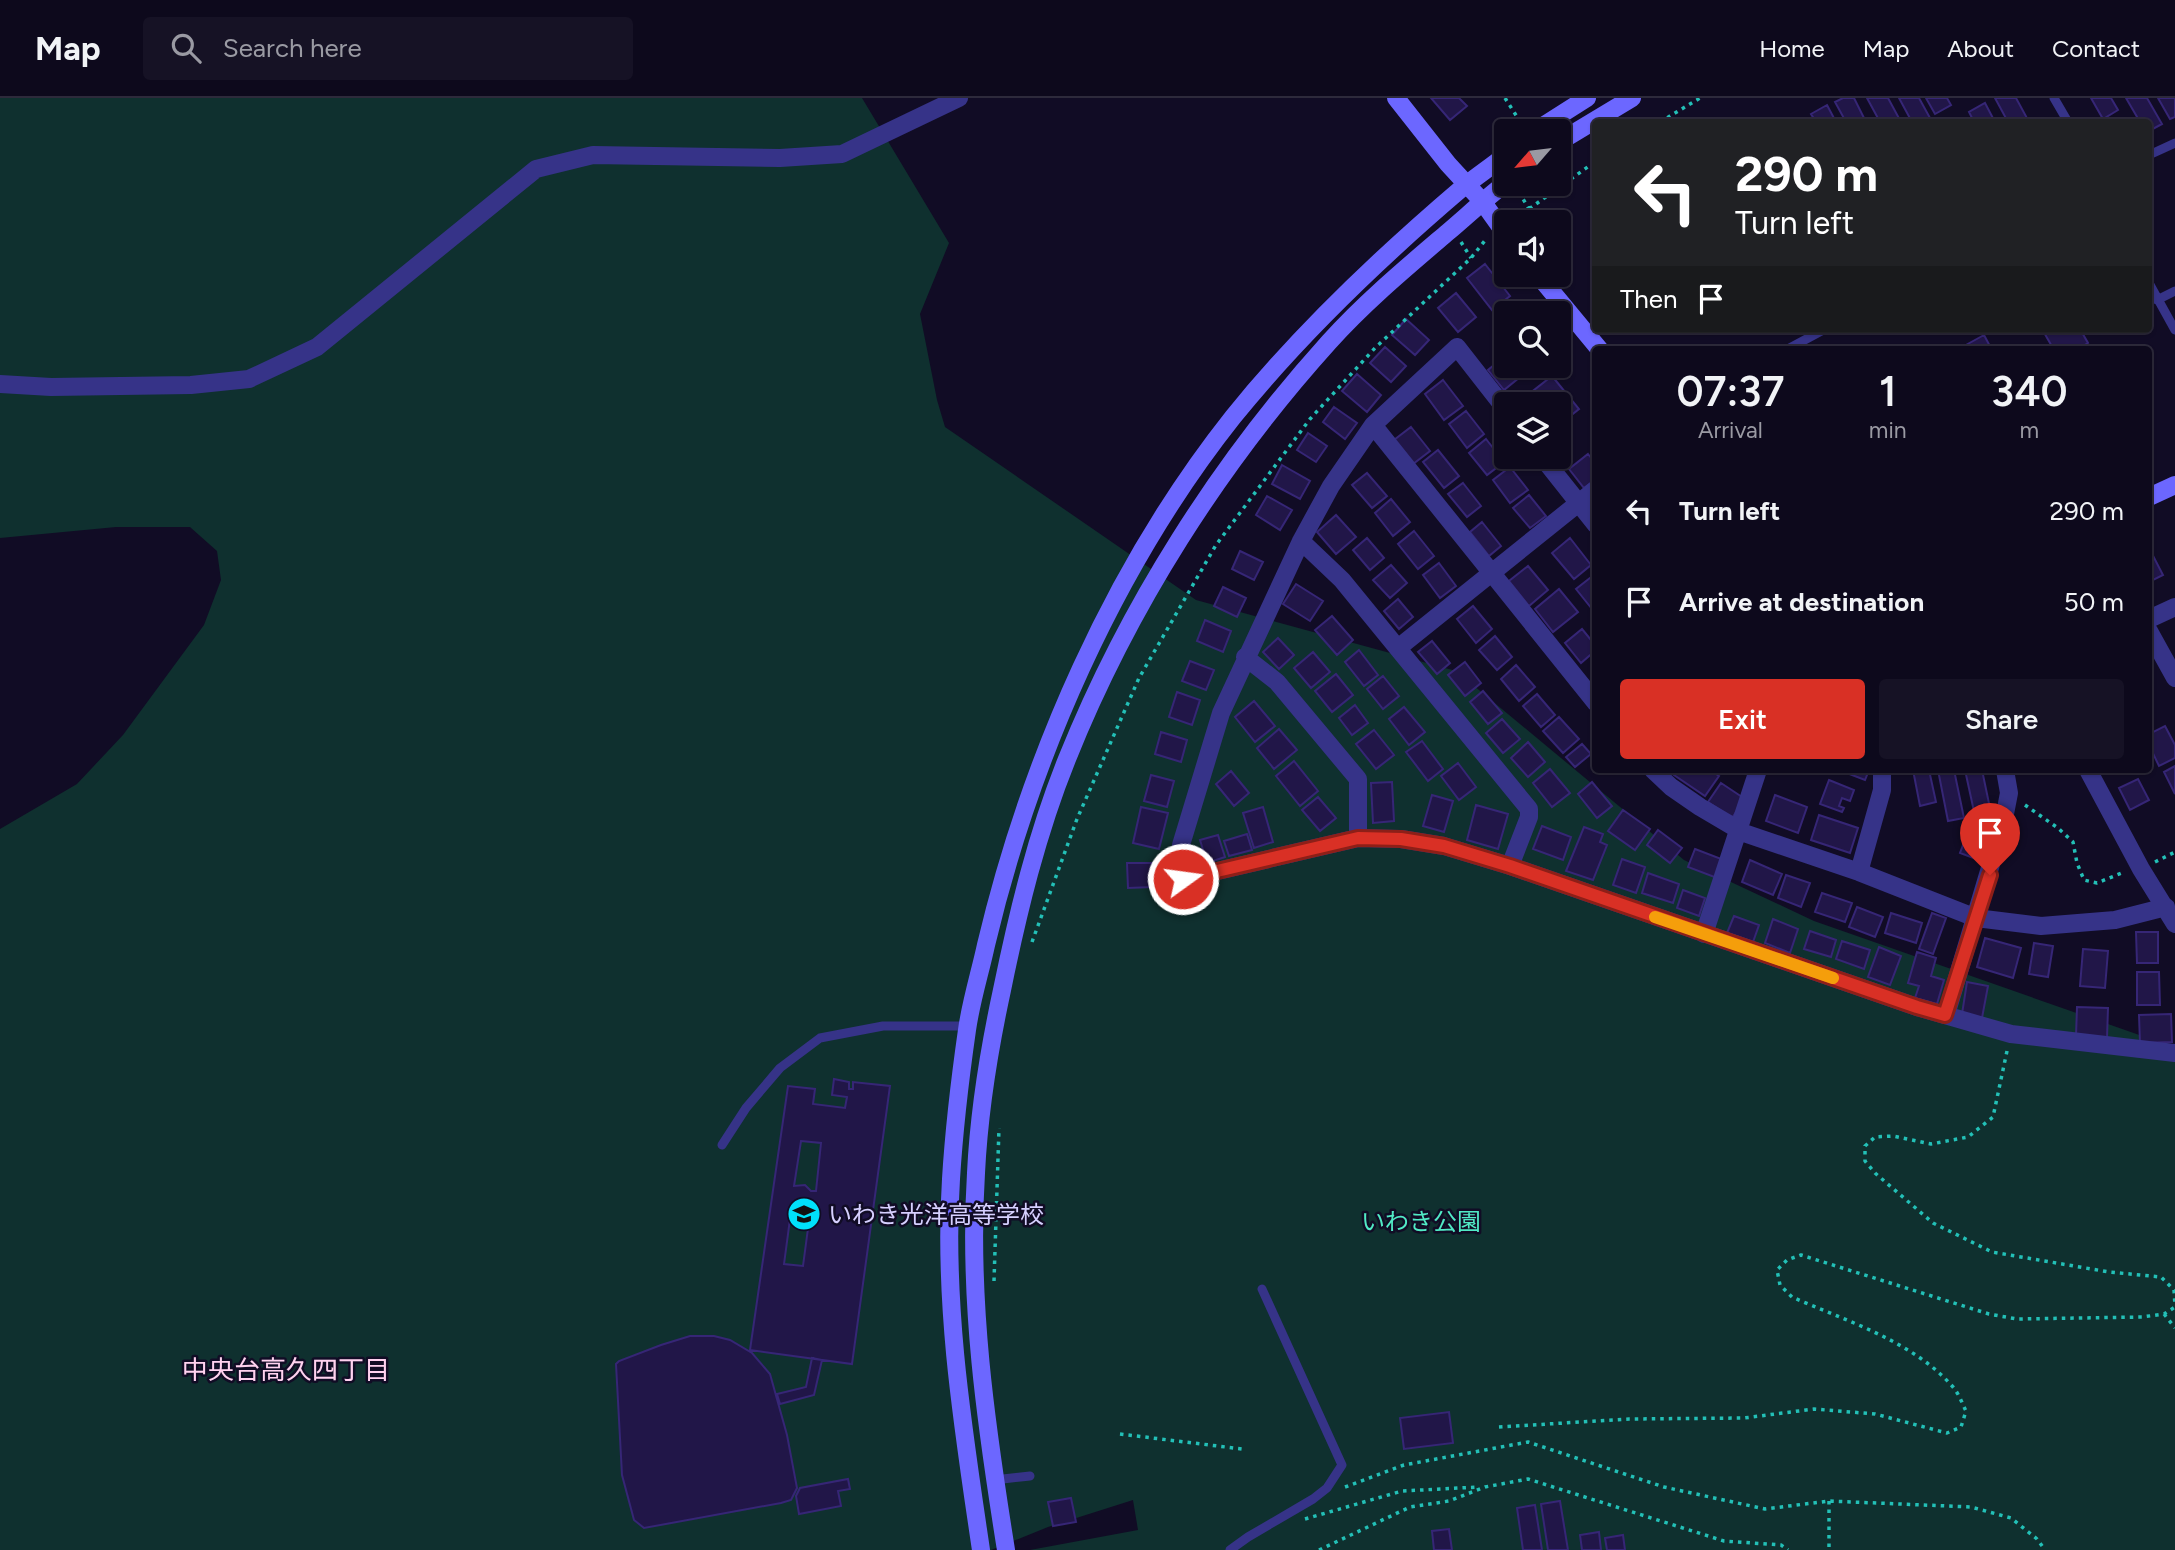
<!DOCTYPE html>
<meta charset="utf-8">
<style>
body{margin:0;font-family:Figtree,"Noto Sans JP",sans-serif;background:#161225;color:#f1f3f6;height:100vh;display:flex;flex-direction:column;font-size:26px;white-space:nowrap}
*{box-sizing:border-box;margin:0}
p{font-size:23px;color:#9a9aa3}
.icon{flex:none;width:38px;height:38px;fill:none;stroke:currentColor;stroke-width:2;stroke-linecap:round;stroke-linejoin:round}
.map{position:relative;flex:1;overflow:hidden}
.sheet{position:absolute;left:1592px;top:248px;width:560px;height:427px;display:flex;flex-direction:column;background:#0d091c;border-radius:7px;box-shadow:0 2px 5px #0004,0 0 0 2px #2d2a3b}
.sheet>*{flex:none}
.banner{position:absolute;left:1592px;top:21px;width:560px;height:214px;border-radius:7px;box-shadow:0 2px 5px #0004,0 0 0 2px #2d2a3b;background:#202124;color:#fff;overflow:hidden}
.needle{width:46px;rotate:242deg}
.fabs{position:absolute;left:1494px;top:21px;display:grid;gap:14px}
.fabs a{display:grid;place-items:center;width:77px;height:77px;border-radius:7px;background:#0d091c;box-shadow:0 2px 5px #0004,0 0 0 2px #2d2a3b;font-size:35px}
.pin{position:absolute;display:grid;place-items:center;width:60px;height:60px;color:#fff;margin:-72px -30px;border-radius:50% 50% 50% 0;rotate:-45deg;box-shadow:0 0 7px #0007}
.pin .icon{rotate:45deg}
.me{position:absolute;width:77px;margin:-38px;rotate:76deg;stroke-linejoin:round;filter:drop-shadow(0 0 5px #0008)}
.turn{display:flex;align-items:center;gap:24px;height:147px;padding:0 28px;font-size:32px}
.turn .icon{width:91px;height:91px;stroke-width:2.5}
.turn b{display:block;font-size:49px;line-height:60px}
.then{display:flex;align-items:center;height:66px;padding:0 28px;background:#0003;gap:14px;font-size:26px}
.eta{display:flex;justify-content:space-evenly;align-items:center;height:119px;text-align:center}
.eta b{font-size:42px;font-weight:600;line-height:49px}
.primary-button{display:flex;gap:14px;margin-top:auto;padding:14px 28px}
.primary-button a{flex:1;height:80px;border-radius:7px;background:#d93025;color:#fff;font-size:28px;font-weight:600;line-height:80px;text-align:center}
.primary-button a+a{background:#161225;color:#f1f3f6}
ul{padding:0;list-style:none}
li{display:flex;align-items:center;gap:21px;height:91px;padding:0 28px}
li div{flex:1}
li b{display:block;font-size:26px}
li em{font-style:normal}
header{display:flex;align-items:center;gap:42px;box-sizing:border-box;height:98px;padding:0 35px;background:#0d091c;border-bottom:2px solid #2d2a3b}
header strong{font-size:33px}
nav{display:flex;gap:38px;margin-inline-start:auto;font-size:24px}
.search{width:490px;height:63px;background:#161225;display:flex;align-items:center;gap:18px;box-sizing:border-box;padding:0 24px;border-radius:7px;color:#9a9aa3;font-size:26px}
.map>svg:first-child{display:block}
.green{fill:#0f302f}
.building{fill:#211648;stroke:#362676;stroke-width:2;fill-rule:evenodd}
.lines{fill:none;stroke-linecap:round;stroke-linejoin:round}
.path{stroke:#23c0b7;stroke-width:3.5;stroke-dasharray:3.5 5;stroke-linecap:butt}
.lane{stroke:#363388;stroke-width:9}
.street{stroke:#363388;stroke-width:18}
.secondary{stroke:#6c67ff;stroke-width:18}
.route-casing{stroke:#8d1f18;stroke-width:18}
.route{stroke:#d93025;stroke-width:12}
.slow{stroke:#f59e0b;stroke-width:12}
.labels{text-anchor:middle;dominant-baseline:central;stroke-width:5;stroke-linejoin:round;paint-order:stroke}
.poi-label{font-size:24px;fill:#d6d0ff;stroke:#110c25;text-anchor:start}
.park-label{font-size:24px;fill:#51eac5;stroke:#110c25}
.neighbourhood-label{font-size:26px;fill:#ffd2ef;stroke:#110c25}
</style>
<header>
<strong>Map</strong>
<div class="search"><svg class="icon" aria-label="search" viewBox="0 0 24 24"><circle cx="10" cy="10" r="6"/><path d="M15 15l6 6"/></svg>Search here</div>
<nav><a>Home</a><a>Map</a><a>About</a><a>Contact</a></nav>
</header>
<div class="map">
<svg width="2175" height="1452" viewBox="0 0 2175 1452">
<rect width="100%" height="100%" fill="#110c25"/>
<path class="green" d="M0,0H862L949,145L920,216L937,302L945,329L1196,502L1456,573L1684,762L1814,823L2165,946L2175,952V1452H1030L1138,1432L1133,1402L1048,1429L991,1452H0V731L77,686L123,637L204,527L221,482L217,453L190,429H116L0,440Z"/>
<path class="building" d="M1431,0H1459L1467,8L1450,22Z
M1843,0H1854L1866,24H1846L1835,4Z
M1867,0H1888L1901,24H1880Z
M1899,0H1919L1930,20L1921,24H1912Z
M1926,0H1947L1951,7L1935,16Z
M1995,0H2016L2028,22L2024,24H2008Z
M2091,0H2111L2118,12L2103,21Z
M2126,0H2147L2162,26L2149,33V24H2140Z
M2158,0H2175V19L2170,21Z
M1985,5L1995,24H1974L1969,14Z
M1827,7L1836,24H1816L1811,16Z
M1485,166L1510,198L1492,212L1467,180Z
M1456,195L1476,219L1458,234L1438,210Z
M1406,221L1429,242L1415,257L1392,237Z
M2042,231H2080L2088,245L2076,252H2054Z
M1984,237L1992,252H1957Z
M1385,249L1406,268L1391,284L1370,265Z
M1504,259L1507,268H1511L1520,279L1504,292L1488,272Z
M1357,276L1381,297L1367,314L1342,293Z
M1552,278L1579,311L1559,327V306H1537L1529,296Z
M1443,282L1463,308L1444,322L1425,296Z
M1334,309L1357,325L1345,341L1323,324Z
M1466,313L1484,336L1467,350L1449,326Z
M1411,329L1430,353L1413,366L1394,342Z
M1308,335L1327,348L1316,364L1297,352Z
M1486,341L1504,364L1487,377L1469,355Z
M1438,352L1459,378L1444,390L1423,364Z
M1588,356L1596,366V381L1584,390L1569,371Z
M1282,367L1310,383L1300,401L1272,386Z
M1510,369L1528,392L1510,405L1493,382Z
M1367,375L1387,398L1372,410L1352,387Z
M1463,385L1481,408L1467,419L1448,396Z
M1529,397L1546,418L1530,430L1513,410Z
M1267,398L1292,412L1280,432L1256,417Z
M1391,401L1410,424L1393,438L1375,415Z
M1336,417L1356,439L1336,456L1317,434Z
M1482,424L1501,448L1489,458L1470,434Z
M1414,433L1434,458L1418,471L1398,446Z
M1367,440L1384,460L1370,472L1353,452Z
M1570,440L1591,467L1574,481L1552,455Z
M2149,450L2163,477L2149,484Z
M1240,453L1263,464L1254,482L1232,471Z
M1439,465L1456,488L1440,500L1423,477Z
M1391,467L1407,485L1390,500L1373,482Z
M1528,468L1548,492L1529,508L1509,483Z
M1595,476L1596,477V516L1576,491Z
M1296,486L1323,503L1310,523L1283,506Z
M1223,489L1246,500L1237,519L1214,508Z
M1559,491L1578,514L1553,534L1535,511Z
M1398,501L1413,519L1399,531L1384,513Z
M1473,508L1492,531L1476,545L1457,521Z
M1332,518L1353,542L1337,557L1315,532Z
M1205,522L1231,533L1223,554L1197,543Z
M1582,531L1596,548V552L1581,565L1565,545Z
M1495,538L1512,559L1497,572L1479,552Z
M1278,540L1294,557L1279,571L1263,554Z
M1432,543L1450,565L1437,576L1418,554Z
M1359,552L1378,577L1364,588L1345,564Z
M1313,554L1330,574L1311,590L1294,570Z
M1190,563L1214,572L1206,592L1182,583Z
M1465,564L1481,585L1465,598L1448,577Z
M1516,567L1535,589L1519,603L1501,581Z
M1336,576L1353,597L1332,614L1315,593Z
M1383,578L1399,598L1383,611L1367,591Z
M1483,593L1502,615L1488,626L1470,604Z
M1177,594L1200,602L1192,627L1169,619Z
M1537,596L1555,617L1541,629L1523,608Z
M1254,603L1275,628L1255,644L1235,619Z
M1355,607L1368,625L1352,637L1339,620Z
M1404,609L1425,634L1409,647L1389,621Z
M1559,619L1579,641L1563,655L1543,633Z
M1502,621L1520,641L1503,655L1486,635Z
M2165,628L2175,647V660L2159,668L2149,647V636Z
M1279,631L1297,652L1274,671L1257,650Z
M1374,632L1394,657L1376,671L1356,646Z
M1161,634L1187,642L1181,664L1155,656Z
M1422,643L1443,671L1428,683L1406,654Z
M1528,644L1545,664L1528,679L1511,660Z
M1582,646L1591,656L1575,669L1566,659Z
M1294,663L1318,693L1300,708L1276,678Z
M1458,665L1476,689L1459,702L1441,678Z
M2175,668V696L2164,674Z
M1550,671L1570,695L1552,709L1533,685Z
M1678,672H1710L1719,678L1705,698L1674,677Z
M1839,672H1869L1865,682Z
M1913,672H1929L1936,704L1920,708Z
M1938,672H1954L1964,720L1948,723Z
M1965,672H1982L1991,715L1975,718Z
M1231,673L1249,695L1234,708L1216,686Z
M1151,677L1174,683L1167,709L1144,703Z
M2138,681L2149,702L2130,712L2119,690Z
M1829,682L1854,692L1850,703L1842,700L1839,708L1844,710L1842,714L1820,706Z
M1392,684L1394,723L1373,725L1371,685Z
M1592,684L1612,708L1597,720L1578,696Z
M1721,685L1745,701L1732,720L1708,704Z
M1432,697L1453,703L1444,734L1423,728Z
M1775,697L1807,709L1798,735L1766,723Z
M1318,699L1336,720L1320,733L1302,712Z
M1476,707L1508,716L1498,751L1467,742Z
M1141,709L1168,715L1159,751L1133,745Z
M1263,709L1273,744L1254,750L1243,715Z
M1623,712L1650,731L1635,752L1608,733Z
M1819,717L1858,730L1850,755L1811,742Z
M1542,728L1571,739L1563,762L1533,751Z
M1584,729L1603,736L1600,744L1607,747L1593,782L1566,773Z
M1658,732L1682,750L1670,765L1647,747Z
M1968,734L1985,740L1976,761L1960,755Z
M1247,736L1252,752L1229,758L1224,743Z
M1218,737L1225,759L1207,765L1200,742Z
M1695,751L1724,762L1717,780L1688,769Z
M1622,761L1645,769L1636,795L1613,787Z
M1750,762L1782,776L1773,797L1742,784Z
M1127,765H1152L1153,789L1128,790Z
M1648,775L1679,786L1673,805L1642,795Z
M1786,777L1810,785L1801,809L1778,800Z
M1683,792L1705,800L1699,818L1677,810Z
M1822,795L1852,805L1845,824L1815,814Z
M1857,809L1883,819L1875,839L1849,829Z
M1891,815L1922,825L1916,845L1885,835Z
M1932,815L1946,820L1933,856L1919,851Z
M1734,818L1759,827L1753,844L1727,835Z
M1773,821L1798,831L1790,855L1765,845Z
M1810,833L1836,842L1831,859L1804,851Z
M2136,834H2158V865H2137Z
M1985,840L2021,850L2013,880L1977,869Z
M1842,843L1870,852L1864,871L1836,861Z
M2034,845L2053,848L2048,879L2029,876Z
M1879,849L1901,858L1890,887L1868,879Z
M2083,851L2108,853L2105,890L2080,888Z
M1917,854L1936,860L1931,878L1944,882L1937,906L1915,900L1919,888L1908,885Z
M2137,874H2159L2160,907H2137Z
M1967,884L1988,888L1982,920L1962,916Z
M2077,909L2108,910L2107,940L2076,938Z
M2171,916L2172,944L2140,945L2139,917Z
M834,981L849,984V991H853V984L890,988L852,1266L750,1252L788,988L815,991L813,1006L845,1010L847,999L832,997ZM801,1043L821,1045L816,1093H811L805,1087L794,1088ZM790,1121L809,1123L803,1168L784,1166Z
M690,1238H714L730,1242L752,1255L770,1276L787,1337L797,1390L791,1402L781,1405L644,1430L634,1422L622,1377L616,1266L619,1263L661,1247Z
M812,1260L822,1262L814,1297L780,1306L777,1296L806,1289Z
M1449,1314L1453,1345L1404,1351L1400,1320Z
M848,1381L850,1391L838,1393L841,1408L799,1416L796,1398L800,1390Z
M1071,1400L1076,1424L1053,1428L1048,1404Z
M1560,1403L1568,1452H1548L1541,1406Z
M1535,1407L1542,1452H1523L1517,1410Z
M1449,1431L1452,1452H1434L1432,1433Z
M1599,1434L1601,1452H1582L1580,1437Z
M1623,1437L1625,1452H1607L1605,1440Z"/>
<g class="lines">
<path class="path" d="M1505,0L1521,25
M1660,24L1700,0
M1519,94L1529,111
M1514,118L1529,111L1596,63
M1461,144L1471,160
M2025,707L2058,730L2073,744L2077,765L2084,782L2097,785L2124,774
M2155,764L2175,754
M1032,844L1077,721L1139,580L1216,447L1310,321L1375,250L1471,160L1487,140
M2007,953L1993,1019L1968,1039L1931,1046L1893,1038L1875,1039L1865,1048V1063L1875,1075L1933,1125L1992,1154L2109,1174L2161,1179L2174,1192L2175,1208
M994,1183L999,1030
M2164,1216L2175,1230
M1499,1329L1629,1321L1744,1320L1814,1311L1875,1316L1947,1335L1961,1329L1966,1313C1962,1305 1959,1296 1953,1289C1913,1243 1846,1223 1792,1199L1780,1187L1777,1172L1787,1162L1801,1157L1989,1216L2017,1221L2142,1219L2164,1216L2175,1209
M1120,1336L1242,1351
M1345,1389L1404,1367L1528,1344L1664,1389L1765,1411L1829,1403L1971,1409L2011,1420L2037,1441L2045,1452
M1829,1403V1452
M1305,1421L1402,1393L1479,1389
M1319,1452L1410,1409L1449,1403L1485,1389L1528,1381L1724,1443L1781,1447L1788,1452"/>
<path class="lane" d="M2054,0L2068,24
M2149,57L2175,45
M2149,185L2175,232
M2157,202L2175,193
M1786,252L1825,231
M722,1047L746,1010L780,970L820,940L883,928H967
M994,1382L1030,1378
M1230,1452L1248,1439L1313,1401L1327,1390L1342,1367L1262,1191"/>
<path class="street" d="M0,286L51,289L191,287L249,281L317,249L536,71L593,57L780,60L842,56L959,0
M1507,313L1457,249L1373,327L1331,388L1301,443L1221,615L1181,747L1183,781L1358,740L1401,741L1444,748L1510,768L1917,909L2011,936L2175,955
M1373,327L1596,605
M1542,359L1596,427
M1301,443L1342,482L1529,711V719L1510,768
M2149,521L2175,509
M2149,533L2175,580
M1398,550L1596,391
M1245,559L1277,584L1358,681V740
M1653,672L1671,689L1700,709L1744,735L1859,774L1976,820L2041,828L2115,822L2166,809
M2088,672L2141,771L2175,826
M1859,774L1882,692V672
M1704,836L1758,672
M1946,917L2003,726L2009,695L2005,672"/>
<path class="secondary" d="M1396,0L1448,66L1482,103L1507,138
M1535,33L1587,0
M1559,44L1632,0
M1538,177L1600,252
M2149,399L2175,387
M981,1452C963,1330 943,1206 951,1081C954,1032 960,981 967,932C971,903 980,875 986,847C1030,661 1114,469 1233,319C1300,236 1381,159 1462,90C1477,78 1492,68 1507,56
M1006,1452C986,1327 968,1202 976,1075C979,1013 989,952 1002,892C1018,814 1037,735 1067,661C1128,509 1219,366 1329,244C1365,204 1407,169 1448,134C1468,117 1486,100 1507,84"/>
</g>
<g class="lines">
<defs>
<path id="route" d="M1183,781L1358,740L1401,741L1444,748L1510,768L1917,909L1945,917L1990,777"/>
</defs>
<use href="#route" class="route-casing"/>
<use href="#route" class="route"/>
<path class="slow" d="M1655,819L1833,880"/>
</g>
<defs>
<symbol id="school-disc" viewBox="-11 -11 22 22"><circle r="9.5" fill="#00e1fb" stroke="#110c25"/><path d="M0-5L7-2L0 1L-7-2ZM-4 1L0 2.5L4 1V4Q0 6-4 4Z" fill="#111"/></symbol>
</defs>
<g fill-rule="evenodd">
<use href="#school-disc" x="785" y="1097" width="38" height="38"/>
</g>
<g class="labels">
<g class="poi-label">
<text x="828" y="1116">いわき光洋高等学校</text>
</g>
<g class="park-label">
<text x="1421" y="1123">いわき公園</text>
</g>
<g class="neighbourhood-label">
<text x="286" y="1272">中央台高久四丁目</text>
</g>
</g>
</svg>
<div class="fabs">
<a><svg class="needle" viewBox="-14 -14 28 28"><path d="M0-13l5 13h-10z" fill="#e53935"/><path d="M0 13l5-13h-10z" fill="#9a9aa3"/></svg></a>
<a><svg class="icon" aria-label="sound" viewBox="0 0 24 24"><path d="M4 9h4l5-4v14l-5-4H4zM17 9q2 3 0 6"/></svg></a>
<a><svg class="icon" aria-label="search" viewBox="0 0 24 24"><circle cx="10" cy="10" r="6"/><path d="M15 15l6 6"/></svg></a>
<a><svg class="icon" aria-label="layers" viewBox="0 0 24 24"><path d="M12 4l9 5-9 5-9-5zM3 14l9 5 9-5"/></svg></a>
</div>
<div class="pin" style="left:1990px;top:777px;background:#d93025"><svg class="icon" aria-label="arrive" viewBox="0 0 24 24"><path d="M6 21V4h12l-3 4 3 4H6"/></svg></div>
<svg class="me" style="left:1183px;top:781px" viewBox="-20 -20 40 40"><circle r="17" fill="#d93025" stroke="#fff" stroke-width="3"/><path d="M0-11L8 9 0 5-8 9z" fill="#fff"/></svg>
<div class="banner">
<div class="turn"><svg class="icon" aria-label="left" viewBox="0 0 24 24"><path d="M17 20v-9H6M10 6l-5 5 5 5"/></svg><div><b>290 m</b>Turn left</div></div>
<div class="then">Then<svg class="icon" aria-label="arrive" viewBox="0 0 24 24"><path d="M6 21V4h12l-3 4 3 4H6"/></svg></div>
</div>
<section class="sheet">
<div class="eta">
<div><b>07:37</b><p>Arrival</p></div>
<div><b>1</b><p>min</p></div>
<div><b>340</b><p>m</p></div>
</div>
<ul>
<li><svg class="icon" aria-label="left" viewBox="0 0 24 24"><path d="M17 20v-9H6M10 6l-5 5 5 5"/></svg><div><b>Turn left</b></div><em>290 m</em></li>
<li><svg class="icon" aria-label="arrive" viewBox="0 0 24 24"><path d="M6 21V4h12l-3 4 3 4H6"/></svg><div><b>Arrive at destination</b></div><em>50 m</em></li>
</ul>
<div class="primary-button"><a>Exit</a><a>Share</a></div>
</section>
</div>
